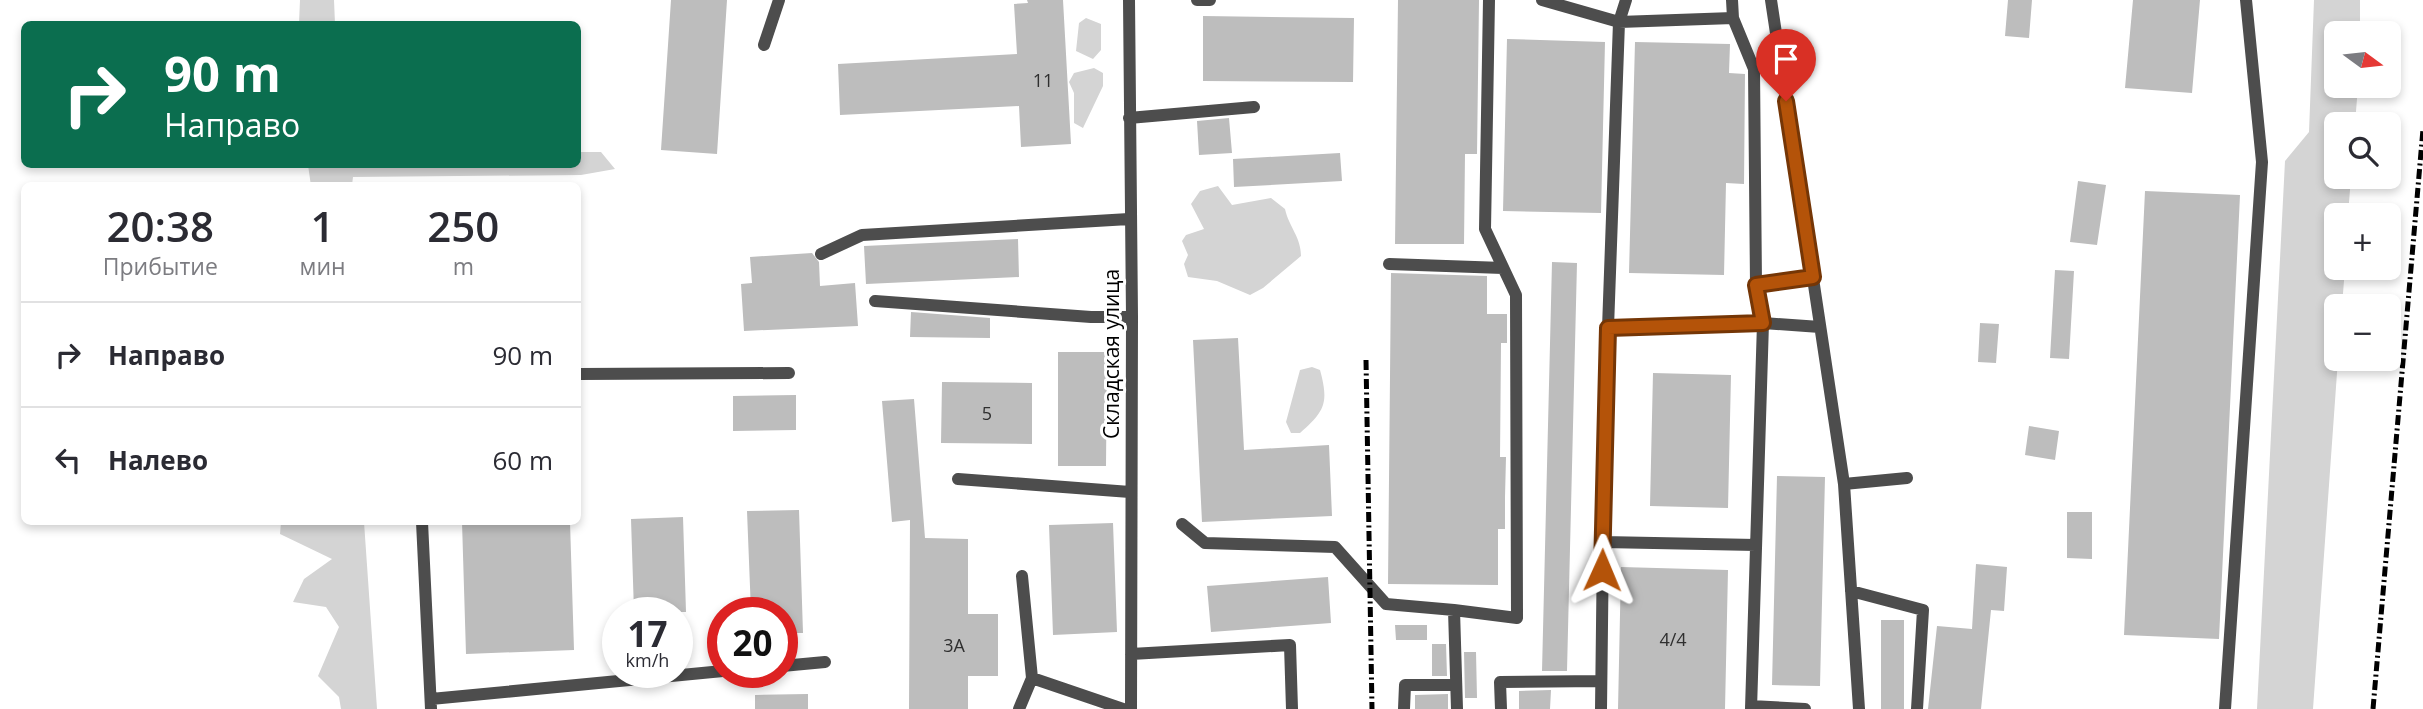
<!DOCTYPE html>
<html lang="ru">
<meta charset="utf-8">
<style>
body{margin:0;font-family:"Open Sans",sans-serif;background:#f7f7f7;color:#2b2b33;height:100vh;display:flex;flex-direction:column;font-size:26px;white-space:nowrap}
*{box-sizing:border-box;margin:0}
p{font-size:23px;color:#7c7c81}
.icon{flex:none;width:38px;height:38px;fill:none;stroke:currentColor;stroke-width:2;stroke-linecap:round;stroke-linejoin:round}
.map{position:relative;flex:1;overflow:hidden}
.side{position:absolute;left:21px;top:182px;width:560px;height:343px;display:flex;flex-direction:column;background:#fff;border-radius:10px;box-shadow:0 4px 10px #0003}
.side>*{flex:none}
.top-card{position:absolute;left:21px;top:21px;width:560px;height:147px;border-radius:10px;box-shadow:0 4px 10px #0003;background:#0b6e4f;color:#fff;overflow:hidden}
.needle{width:46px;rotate:105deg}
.controls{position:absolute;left:2324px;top:21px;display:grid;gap:14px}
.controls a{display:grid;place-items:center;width:77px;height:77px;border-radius:10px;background:#fff;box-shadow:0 4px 10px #0003;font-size:35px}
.speed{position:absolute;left:602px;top:597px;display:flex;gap:14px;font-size:35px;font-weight:700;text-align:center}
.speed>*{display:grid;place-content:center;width:91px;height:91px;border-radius:50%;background:#fff;box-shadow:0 4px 10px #0003;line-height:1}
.speed small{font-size:18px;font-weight:400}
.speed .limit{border:10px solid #d22;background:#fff;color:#111}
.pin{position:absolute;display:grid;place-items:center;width:60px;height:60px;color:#fff;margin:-72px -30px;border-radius:50% 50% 50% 0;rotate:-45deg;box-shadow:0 0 7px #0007}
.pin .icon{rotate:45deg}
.me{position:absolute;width:77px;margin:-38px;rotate:1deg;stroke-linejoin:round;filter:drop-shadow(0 0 5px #0008)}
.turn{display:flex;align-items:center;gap:24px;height:147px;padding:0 28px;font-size:32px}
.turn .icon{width:91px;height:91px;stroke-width:2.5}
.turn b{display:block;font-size:49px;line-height:60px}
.eta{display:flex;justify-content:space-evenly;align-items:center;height:119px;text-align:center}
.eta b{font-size:42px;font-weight:600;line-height:49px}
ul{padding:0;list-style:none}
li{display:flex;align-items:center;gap:21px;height:105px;padding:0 28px;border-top:2px solid #e1e1e2}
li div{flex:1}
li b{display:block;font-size:26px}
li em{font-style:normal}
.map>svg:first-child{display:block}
.green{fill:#d4d4d4}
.building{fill:#bdbdbd}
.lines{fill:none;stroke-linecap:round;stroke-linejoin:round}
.minor{stroke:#4d4d4d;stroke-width:12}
.rail{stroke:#000;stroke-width:5;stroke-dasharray:10 3.5 2 3.5;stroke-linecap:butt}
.route-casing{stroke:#753606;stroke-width:18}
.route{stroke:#b45309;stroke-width:12}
.labels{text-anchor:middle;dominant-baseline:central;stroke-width:6;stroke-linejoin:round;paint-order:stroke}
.number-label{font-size:18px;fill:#2f2f2f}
.street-label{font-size:21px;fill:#000;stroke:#fff}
</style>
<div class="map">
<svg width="2423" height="709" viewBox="0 0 2423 709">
<rect width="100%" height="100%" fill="#fff"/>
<path class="green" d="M300,0H334L335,24H299Z
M2314,0H2360V33H2336V86H2358L2355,124H2336V177H2351L2348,215H2336V268H2345L2342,306H2336L2338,359L2313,709H2257L2285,161L2309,132Z
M1086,18L1101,24V50L1093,59L1076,51L1079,23Z
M1094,68L1103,73V86L1083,128L1074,123V93L1069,82L1074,73Z
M578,152H601L615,169L581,175L353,177L352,185L311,186L308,165L578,164Z
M1218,186L1232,205L1271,198L1285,209C1289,227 1301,237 1301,256L1263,288L1250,295L1217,281L1188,277L1184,264L1188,255L1182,241L1186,235L1204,229L1191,204L1200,191Z
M1312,367L1320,370C1329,403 1325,411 1300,433H1291L1286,422L1300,370Z
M281,522H364L377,709H341L339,697L318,676L339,627L326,607L293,602L304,579L332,559L280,534Z"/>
<path class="building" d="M671,0H727L717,154L661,150Z
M1027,0H1063L1071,144L1021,147L1019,106L840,115L838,64L1017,54L1014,4L1028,3Z
M1398,0H1479L1477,154H1465L1464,244H1395Z
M2008,0H2032L2029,38L2005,36Z
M2133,0H2200L2192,93L2125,88Z
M1203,16L1354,18L1353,82L1203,81Z
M1507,39L1605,42L1601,213L1503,211Z
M1635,42L1730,44L1729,73L1745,74L1744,184L1726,183L1724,275L1629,273Z
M1229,118L1232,153L1199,155L1197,121Z
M1340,153L1342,181L1234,187L1233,159Z
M2078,181L2106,185L2097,245L2070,242Z
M2145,191L2240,195L2219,639L2124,635Z
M1018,239L1019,277L866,284L864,246Z
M812,253L819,262L820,286L855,283L858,326L744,331L741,284L752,283L750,257Z
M1552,262L1577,263L1567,671H1542Z
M2055,270L2074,271L2069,359L2050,358Z
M1391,273L1487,276V314H1507V343H1501L1500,457H1506L1505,497V529H1498V585L1388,584Z
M911,312L990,318V338L910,337Z
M1980,323L1999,324L1996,363L1978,362Z
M1238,338L1244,450L1329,445L1332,516L1202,522L1193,340Z
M1058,352H1107L1106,466H1058Z
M1653,373L1731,375L1728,508L1650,506Z
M942,382L1032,383V444L941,443Z
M796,395V430L733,431V396Z
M914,399L925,538L968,539V614H998V676H968V709H909L910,520L892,522L882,401Z
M2029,426L2059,431L2055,460L2025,455Z
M1777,476L1825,477L1820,686L1772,685Z
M799,510L803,633H782V612H751L747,511Z
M2067,512H2092V559L2067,558Z
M683,517L686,612H634L631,519Z
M462,522H570L574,650L466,654Z
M1113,523L1117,632L1053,635L1049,525Z
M1976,564L2007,567L2004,611L1991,610L1981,709H1928L1937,626L1972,629Z
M1621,567L1728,570L1725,709H1618Z
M1328,577L1331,623L1211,632L1207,586Z
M1881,620H1904V709H1881Z
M1395,625H1427V640H1396Z
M1432,644H1446L1447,676H1432Z
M1464,652H1476L1477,698H1465Z
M1551,690L1550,709H1519V691Z
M808,694V709H755V695Z
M1448,694V709H1415V695Z"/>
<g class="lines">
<path class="minor" d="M1129,0L1132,317L1131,709
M1197,0H1210
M1542,0L1619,22L1733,18L1754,69L1756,285
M1732,0L1733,18
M1771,0L1844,484L1859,709
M764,45L779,0
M1129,118L1254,107
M821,254L862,235L1129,219
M1389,264L1503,268
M875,301L1091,317H1132
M1608,328L1619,22L1626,0
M578,374L789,373
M958,479L1130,492
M1844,484L1907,478
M422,522L431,709
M1182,524L1205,543L1335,547L1386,604L1454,610
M1603,542L1608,328L1763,323L1756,285L1813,277
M1851,591L1923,610L1917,709
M1131,654L1290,645L1292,709
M782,666L825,662
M1032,678L1123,709
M431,699L723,671
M1751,706L1805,709
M1019,709L1032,678L1022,576
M1404,709L1405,685H1456
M1457,709L1454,610L1517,618L1516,295L1485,229L1489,0
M1501,709L1500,682L1601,681
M1601,709L1603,542L1756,545
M1751,709L1763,323L1820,327
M2225,709L2262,162L2246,0"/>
<path class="rail" d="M1366,360L1372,709
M2373,709L2423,129"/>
</g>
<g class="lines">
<defs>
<path id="route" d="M1602,570L1608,328L1763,323L1756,285L1813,277L1786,101"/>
</defs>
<use href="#route" class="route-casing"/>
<use href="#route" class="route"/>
</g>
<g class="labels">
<g class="number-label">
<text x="1043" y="80">11</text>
<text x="987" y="413">5</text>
<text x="1673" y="639">4/4</text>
<text x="954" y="645">3А</text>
</g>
<g class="street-label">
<text transform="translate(1111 354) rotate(-90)">Складская улица</text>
</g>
</g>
</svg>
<div class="controls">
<a><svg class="needle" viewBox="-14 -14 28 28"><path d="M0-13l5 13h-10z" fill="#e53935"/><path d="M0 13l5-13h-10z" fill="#7c7c81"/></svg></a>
<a><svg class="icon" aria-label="search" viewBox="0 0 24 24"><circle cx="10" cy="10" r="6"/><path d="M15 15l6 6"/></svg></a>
<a>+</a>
<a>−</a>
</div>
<div class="speed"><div>17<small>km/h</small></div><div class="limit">20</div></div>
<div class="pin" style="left:1786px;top:101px;background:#d93025"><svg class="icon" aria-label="arrive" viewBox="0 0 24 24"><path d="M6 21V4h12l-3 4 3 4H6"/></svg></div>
<svg class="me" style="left:1602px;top:570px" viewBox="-20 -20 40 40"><path d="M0-17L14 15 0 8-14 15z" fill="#b45309" stroke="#fff" stroke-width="4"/></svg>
<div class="top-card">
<div class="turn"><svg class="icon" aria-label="right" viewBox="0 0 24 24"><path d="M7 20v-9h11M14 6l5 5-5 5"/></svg><div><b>90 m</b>Направо</div></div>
</div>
<section class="side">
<div class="eta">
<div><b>20:38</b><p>Прибытие</p></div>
<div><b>1</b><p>мин</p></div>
<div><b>250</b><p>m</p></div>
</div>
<ul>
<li><svg class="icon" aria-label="right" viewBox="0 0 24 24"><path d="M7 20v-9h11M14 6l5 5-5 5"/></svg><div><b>Направо</b></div><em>90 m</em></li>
<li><svg class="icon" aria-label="left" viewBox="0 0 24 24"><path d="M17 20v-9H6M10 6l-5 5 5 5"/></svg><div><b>Налево</b></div><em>60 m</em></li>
</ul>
</section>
</div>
